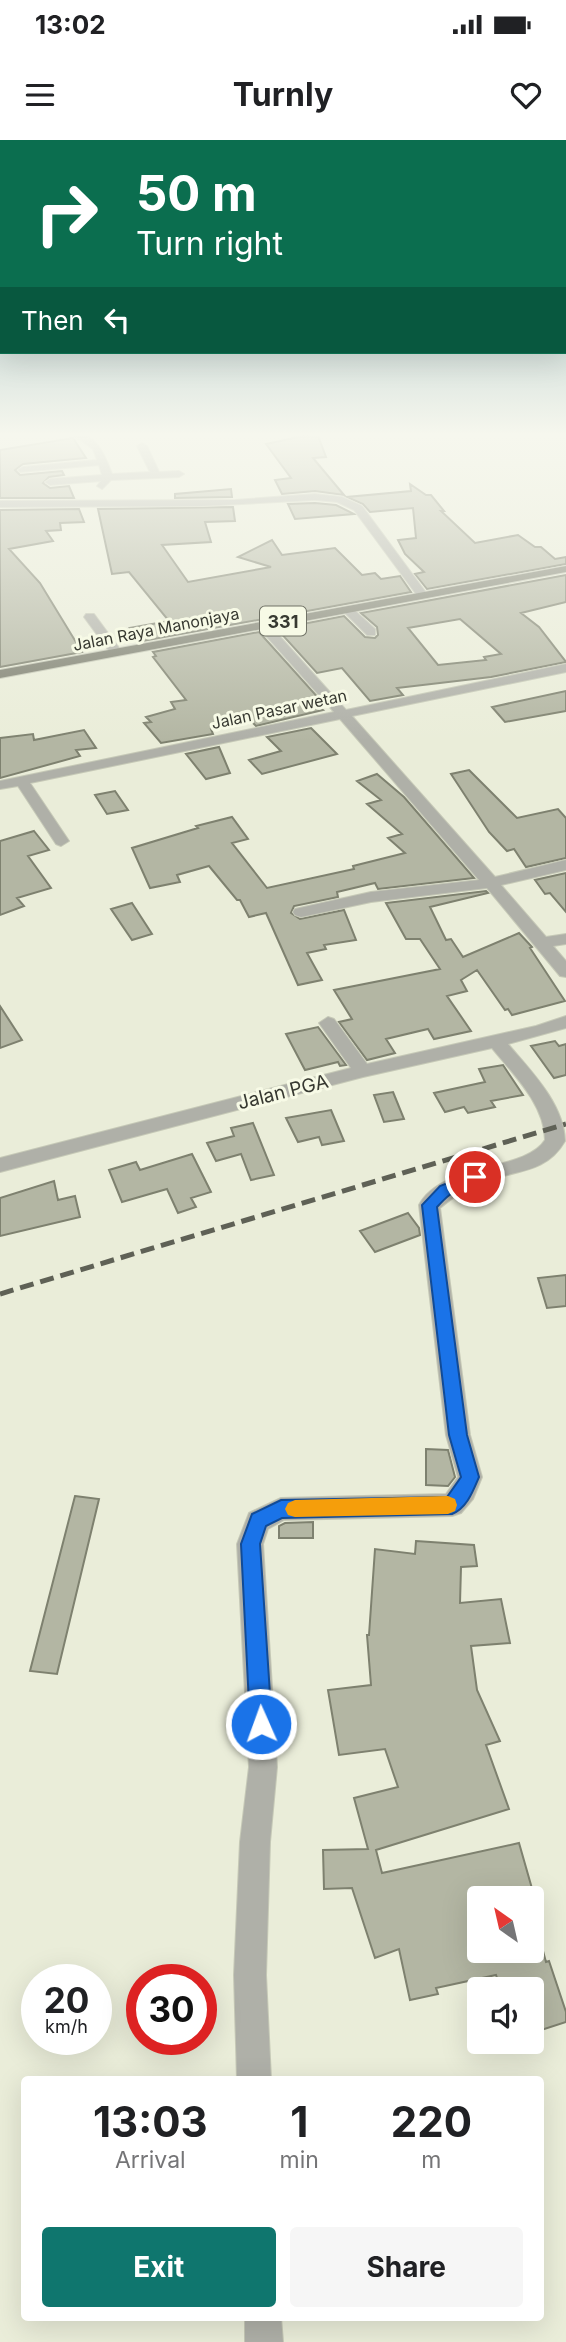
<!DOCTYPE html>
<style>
body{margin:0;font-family:Inter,sans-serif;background:#f6f6f6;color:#202124;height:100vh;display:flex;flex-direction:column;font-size:26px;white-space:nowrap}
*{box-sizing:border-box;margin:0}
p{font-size:23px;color:#757577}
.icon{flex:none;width:38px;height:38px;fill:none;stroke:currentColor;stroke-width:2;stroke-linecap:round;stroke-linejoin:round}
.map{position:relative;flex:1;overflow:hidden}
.drawer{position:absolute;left:21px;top:1936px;width:523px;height:245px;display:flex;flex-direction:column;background:#fff;border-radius:7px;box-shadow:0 7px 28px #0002}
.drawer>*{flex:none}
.top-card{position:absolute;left:0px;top:0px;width:567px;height:214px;box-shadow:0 7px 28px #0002;background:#0b6e4f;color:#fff;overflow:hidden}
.needle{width:46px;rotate:326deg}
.buttons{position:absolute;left:467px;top:1746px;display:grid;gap:14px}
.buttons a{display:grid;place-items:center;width:77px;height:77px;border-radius:7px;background:#fff;box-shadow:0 7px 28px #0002;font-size:35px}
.speed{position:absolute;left:21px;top:1824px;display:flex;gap:14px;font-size:35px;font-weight:700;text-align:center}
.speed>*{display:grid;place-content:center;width:91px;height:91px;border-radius:50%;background:#fff;box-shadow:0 7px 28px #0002;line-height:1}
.speed small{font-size:18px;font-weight:400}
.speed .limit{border:10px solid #d22;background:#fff;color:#111}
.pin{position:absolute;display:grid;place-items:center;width:60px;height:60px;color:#fff;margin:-30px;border:4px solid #fff;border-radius:50%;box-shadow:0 2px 7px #0007}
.me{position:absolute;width:77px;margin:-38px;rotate:358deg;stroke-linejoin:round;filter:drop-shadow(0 0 5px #0008)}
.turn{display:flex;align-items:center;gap:24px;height:147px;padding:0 21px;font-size:32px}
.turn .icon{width:91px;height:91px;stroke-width:2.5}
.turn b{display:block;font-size:49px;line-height:60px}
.then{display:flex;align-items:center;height:66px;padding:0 21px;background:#0003;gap:14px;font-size:26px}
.eta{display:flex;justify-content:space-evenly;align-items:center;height:119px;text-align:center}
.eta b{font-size:42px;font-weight:700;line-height:49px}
.button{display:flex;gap:14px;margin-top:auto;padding:14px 21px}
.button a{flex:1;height:80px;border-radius:7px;background:#0f766e;color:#fff;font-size:28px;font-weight:700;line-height:80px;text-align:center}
.button a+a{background:#f6f6f6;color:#202124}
.status{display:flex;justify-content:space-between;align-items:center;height:49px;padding:0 35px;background:#fff;direction:ltr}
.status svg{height:19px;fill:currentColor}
header{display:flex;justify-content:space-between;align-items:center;height:91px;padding:0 21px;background:#fff;font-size:32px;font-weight:700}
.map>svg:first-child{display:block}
.building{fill:#b3b6a3;stroke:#7e816f;stroke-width:2;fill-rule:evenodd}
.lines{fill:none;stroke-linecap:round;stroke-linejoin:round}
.minor-casing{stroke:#c6c9b7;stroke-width:2}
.primary-casing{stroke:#c6c9b7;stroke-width:2}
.minor{fill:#afb0a8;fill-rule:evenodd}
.primary{fill:#7d7f70;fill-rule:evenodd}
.rail{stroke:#5f6156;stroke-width:5;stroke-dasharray:14 7;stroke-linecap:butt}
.route{fill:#1a73e8;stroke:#114b97;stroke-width:2}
.slow{fill:#f59e0b}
.labels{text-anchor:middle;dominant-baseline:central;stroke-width:6;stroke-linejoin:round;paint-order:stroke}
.far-street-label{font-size:16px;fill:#373931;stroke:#f7fae6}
.shield{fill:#f7fae6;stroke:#717367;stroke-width:2}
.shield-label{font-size:18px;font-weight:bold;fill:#373931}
.street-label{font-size:19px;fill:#373931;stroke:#f7fae6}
</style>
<div class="status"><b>13:02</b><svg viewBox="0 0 49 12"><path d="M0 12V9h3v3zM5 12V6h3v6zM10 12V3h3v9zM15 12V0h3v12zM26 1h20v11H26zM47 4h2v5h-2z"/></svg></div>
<header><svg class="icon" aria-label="menu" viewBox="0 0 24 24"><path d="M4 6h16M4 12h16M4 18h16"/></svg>Turnly<svg class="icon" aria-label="heart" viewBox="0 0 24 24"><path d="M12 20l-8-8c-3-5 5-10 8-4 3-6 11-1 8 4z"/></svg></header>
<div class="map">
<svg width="566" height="2202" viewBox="0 0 566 2202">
<rect width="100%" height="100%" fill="#eaedd9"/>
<path class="building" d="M317,293L326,317L313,318L344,355L315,351L282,354L275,340L291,338L266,304Z
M73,298L86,318L23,324L15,330L20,335L62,331L64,335L49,337L43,343L50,348L69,346L74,358H0V310Z
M410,344L426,355H431L444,371H441L475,403L518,395L535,407H541L555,419L566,417V424L427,449L415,434L424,432L405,414L398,400L416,398L413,368L370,372L363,364L347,357L411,351Z
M231,349L232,357L175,358V354Z
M315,363L336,365L354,374L295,379L288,364Z
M233,367L235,381L205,382L211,402L162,405L188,442L271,427L238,417L272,400L282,415L335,408L362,435L375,433L381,439L400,436L411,452L143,501L130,488L169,481L129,432L112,434L98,369Z
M79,369L84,382L60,383L61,390L46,391L53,401L9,409L40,443L82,512L0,527V370Z
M566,435V462L521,473L539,487L566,522L491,537L397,548L403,555L370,561L342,528L317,533L277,489L344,476L365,497L375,498L378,495L377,487L361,473ZM460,479L501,514L484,517L486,520L438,525L408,488Z
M259,492L322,562L315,564L323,570L256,586L250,580L211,589L213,594L161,603L144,583L151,582L146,577L175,569L171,562L186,560L153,517L156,516L153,512Z
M566,551V571L505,582L492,567Z
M311,588L337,614L262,634L249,620L281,611L267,597Z
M84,590L96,608L76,610L80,616L0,638V598L33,594L34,600Z
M219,607L230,633L206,639L186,614Z
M469,630L517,678L558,669L566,678V718L526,727L514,709L507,711L489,692L451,634Z
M377,634L404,657L474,738L378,749L375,743L337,752L338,757L294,766L291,773L300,779L344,770L356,800L324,805L326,809L307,813L322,840L298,845L266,773L249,777L240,760H237L209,726L177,735L180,742L150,748L132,708L198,688L196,686L232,677L248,699L232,703L267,748L354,729L353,726L405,713L388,698L402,694L367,664L381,660L357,641Z
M115,651L128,670L107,674L95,655Z
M34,691L49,710L28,716L51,748L17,758L24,766L0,775V701Z
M566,733V772L550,753L545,754L535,740Z
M486,751L488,753L430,767L446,800L451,799L463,817L519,793L532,807L530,808L565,861L512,875L508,869L505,870L477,830L461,840L467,851L447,856L471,891L434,899L428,889L386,899L395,913L367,920L339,882L352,879L334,850L440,829L420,799H406L386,763Z
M132,763L152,794L132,800L111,769Z
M0,866L22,900L0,908Z
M318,887L346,925L340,926L338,922L305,930L286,894Z
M555,901L559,906L566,904V935L554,938L531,906Z
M503,925L523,955L491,961L495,967L468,973L464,967L445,972L434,953L485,942L479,929Z
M393,952L404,979L384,982L374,955Z
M331,970L344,1001L322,1005L319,997L298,1002L286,978Z
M253,983L274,1035L251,1040L241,1014L216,1021L207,1003L234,996L231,988Z
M192,1014L211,1052L191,1058L196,1067L178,1073L167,1049L122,1062L109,1030L136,1022L140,1030Z
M54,1041L58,1060L75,1056L80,1077L0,1096V1058Z
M408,1073L419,1088L420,1095L375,1112L360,1091Z
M566,1135V1166L547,1168L538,1138Z
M426,1309L448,1310L455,1337L448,1346L426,1345Z
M75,1356L99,1359L57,1534L30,1531Z
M313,1382V1398H279V1386L285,1383Z
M416,1401L474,1405L477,1426L461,1427L460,1463L501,1459L510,1503L471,1506L477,1550L500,1601L486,1605L509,1669L376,1710L382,1733L519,1703L535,1759H480V1811H543L546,1822L549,1821L566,1872V1882L532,1893V1850H501L496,1835L436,1848L438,1854L410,1860L399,1809L375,1818L352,1748L324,1749L323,1710L368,1709L354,1658L398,1647L385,1609L339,1615L328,1550L371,1545L367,1495H369L375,1409L415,1414Z"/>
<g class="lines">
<defs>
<path id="minor" d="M70,293C96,292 104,313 112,334L150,332L137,306L142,303L147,306L159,332L179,331L184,334L179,337L111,340L102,349L97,346L101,341L50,345L45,342L50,339L102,335L99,325L20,332L18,330L23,327L97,320L93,309Z
M315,354L342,357L362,366L427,454V458H419L354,370L337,362L315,360L202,366L0,367V361L235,360Z
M343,467H351L375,489V495H367L343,471Z
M86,474H94L122,512L120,515H112L84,477Z
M263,481L267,482L346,570L566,524V532L352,576L495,737L566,720V730L501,745L546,797L566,794V804L553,806L566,821V837L560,836L487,748L371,762L301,777L295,775L293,772L295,769L371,752L479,740L340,579L30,643L69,701L61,706L56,704L18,646L0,649V641L334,572L259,488V482Z
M566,876V888L508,904C531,931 564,964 565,1001C546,1034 515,1030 483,1042C467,1048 453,1057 440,1068L470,1295L482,1337L473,1359L461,1373L452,1376L284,1380L268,1389L263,1404L277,1627L270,1702L266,1835L271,1939H237L234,1835L240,1702L249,1627L237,1404L249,1373L281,1358L446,1354L458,1337L446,1295L419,1065C442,1022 525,1032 545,1000C545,965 513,934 492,908L363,937L0,1032V1018L351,928L319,883L328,877L334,879L367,924L536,886Z
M245,2177H281L283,2202H245Z"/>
<path id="primary" d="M566,426V432L0,538V530Z"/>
</defs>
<use href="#minor" class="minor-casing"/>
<use href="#primary" class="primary-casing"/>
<use href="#minor" class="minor"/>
<use href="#primary" class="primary"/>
<path class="rail" d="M0,1154L566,984"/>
</g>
<linearGradient id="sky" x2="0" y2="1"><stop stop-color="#8db1b6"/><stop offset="0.49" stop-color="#f6f7ee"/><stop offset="1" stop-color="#f6f7ee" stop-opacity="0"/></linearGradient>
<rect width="566" height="601" fill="url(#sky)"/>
<path class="route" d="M475,1032L483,1037C474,1049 463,1048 451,1054C446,1057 441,1063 437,1067L467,1295L479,1337C473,1351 467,1368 452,1374L282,1378L266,1386L260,1404L272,1584L269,1592L261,1595L254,1592L250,1584L241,1404L252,1374L281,1360L447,1357L461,1337L449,1295L422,1065L440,1046Z"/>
<path class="slow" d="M448,1356L455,1359L457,1365L455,1371L448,1374L295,1377L288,1375L285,1369L288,1363L295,1360Z"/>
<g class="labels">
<g class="far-street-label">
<text transform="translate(156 489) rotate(-11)">Jalan Raya Manonjaya</text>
<text transform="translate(279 569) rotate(-12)">Jalan Pasar wetan</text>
</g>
<rect class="shield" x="260" y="466.5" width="46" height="29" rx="5"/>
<g class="shield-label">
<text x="283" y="481">331</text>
</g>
<g class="street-label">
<text transform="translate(283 952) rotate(-14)">Jalan PGA</text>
</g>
</g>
</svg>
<div class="buttons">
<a><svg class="needle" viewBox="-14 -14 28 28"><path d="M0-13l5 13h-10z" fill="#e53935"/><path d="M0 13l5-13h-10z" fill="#757577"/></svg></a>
<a><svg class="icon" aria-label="sound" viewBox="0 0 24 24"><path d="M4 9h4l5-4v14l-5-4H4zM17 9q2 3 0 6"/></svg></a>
</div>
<div class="speed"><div>20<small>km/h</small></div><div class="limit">30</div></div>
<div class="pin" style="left:475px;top:1037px;background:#d93025"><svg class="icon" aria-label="arrive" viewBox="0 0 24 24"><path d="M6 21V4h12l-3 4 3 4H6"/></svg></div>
<svg class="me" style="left:261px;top:1584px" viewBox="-20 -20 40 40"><circle r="17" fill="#1a73e8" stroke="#fff" stroke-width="3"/><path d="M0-11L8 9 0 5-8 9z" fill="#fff"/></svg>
<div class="top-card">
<div class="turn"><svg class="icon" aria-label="right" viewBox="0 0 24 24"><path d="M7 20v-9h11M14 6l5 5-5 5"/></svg><div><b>50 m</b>Turn right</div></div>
<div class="then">Then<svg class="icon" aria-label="left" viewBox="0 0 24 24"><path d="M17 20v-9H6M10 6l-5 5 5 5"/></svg></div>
</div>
<section class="drawer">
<div class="eta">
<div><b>13:03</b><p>Arrival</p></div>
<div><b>1</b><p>min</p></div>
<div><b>220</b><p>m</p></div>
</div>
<div class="button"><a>Exit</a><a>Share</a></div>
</section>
</div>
